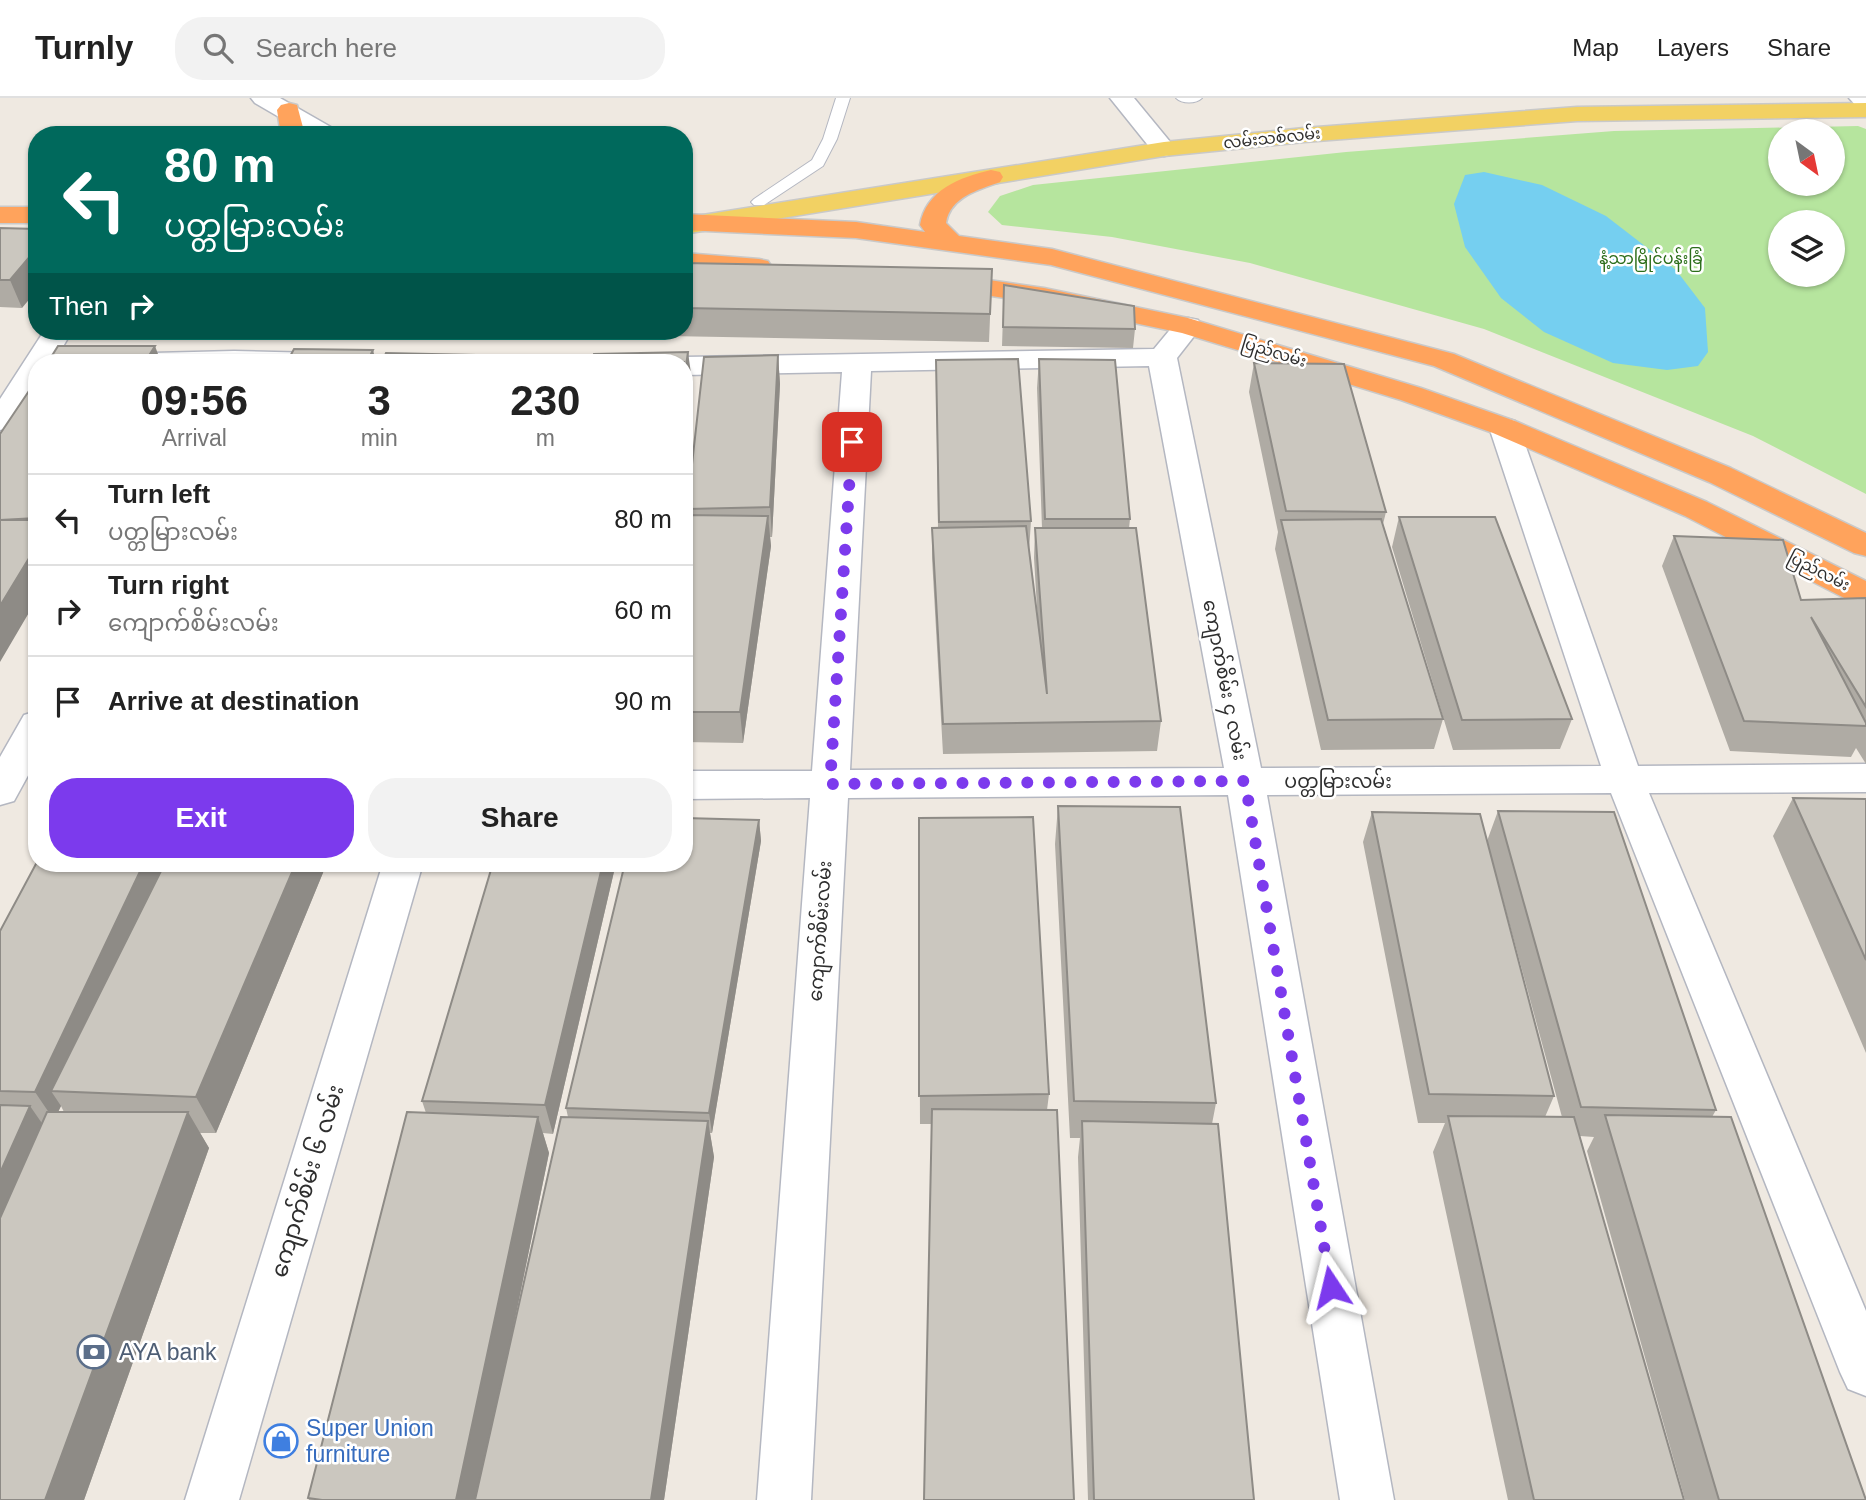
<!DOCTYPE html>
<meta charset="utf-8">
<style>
body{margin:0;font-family:Arial,"Noto Sans Myanmar",sans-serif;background:#f2f2f2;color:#222;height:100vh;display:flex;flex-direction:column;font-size:26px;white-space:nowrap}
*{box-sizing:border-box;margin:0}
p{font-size:23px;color:#767676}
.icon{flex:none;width:38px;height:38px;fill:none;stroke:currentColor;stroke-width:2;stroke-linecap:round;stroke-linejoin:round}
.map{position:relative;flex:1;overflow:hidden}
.details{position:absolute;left:28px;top:256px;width:665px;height:518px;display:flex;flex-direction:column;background:#fff;border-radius:28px;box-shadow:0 2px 5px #0004}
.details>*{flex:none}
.hud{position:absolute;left:28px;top:28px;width:665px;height:214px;border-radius:28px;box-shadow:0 2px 5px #0004;background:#00695c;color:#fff;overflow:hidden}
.needle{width:46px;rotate:147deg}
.tools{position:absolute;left:1768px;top:21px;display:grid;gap:14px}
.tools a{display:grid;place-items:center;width:77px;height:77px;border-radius:50%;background:#fff;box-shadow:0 2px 5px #0004;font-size:35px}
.pin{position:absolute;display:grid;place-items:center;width:60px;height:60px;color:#fff;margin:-30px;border-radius:14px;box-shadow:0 4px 10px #0006}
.me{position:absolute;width:77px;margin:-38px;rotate:350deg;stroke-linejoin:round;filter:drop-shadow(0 0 5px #0008)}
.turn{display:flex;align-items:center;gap:24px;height:147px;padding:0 21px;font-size:32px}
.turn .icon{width:91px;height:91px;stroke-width:2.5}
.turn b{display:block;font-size:49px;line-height:60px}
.then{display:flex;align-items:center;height:66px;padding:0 21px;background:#0003;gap:14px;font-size:26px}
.eta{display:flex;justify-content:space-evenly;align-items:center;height:119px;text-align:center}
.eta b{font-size:42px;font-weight:800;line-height:49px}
.primary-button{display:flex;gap:14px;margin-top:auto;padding:14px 21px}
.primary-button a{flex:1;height:80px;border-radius:28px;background:#7c3aed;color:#fff;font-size:28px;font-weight:800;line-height:80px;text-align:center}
.primary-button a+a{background:#f2f2f2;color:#222}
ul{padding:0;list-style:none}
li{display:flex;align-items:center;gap:21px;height:91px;padding:0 21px;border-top:2px solid #e0e0e0}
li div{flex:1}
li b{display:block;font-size:26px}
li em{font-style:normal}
header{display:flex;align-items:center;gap:42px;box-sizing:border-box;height:98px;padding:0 35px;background:#fff;border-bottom:2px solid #e0e0e0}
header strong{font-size:33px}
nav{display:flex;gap:38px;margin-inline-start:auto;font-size:24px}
.search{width:490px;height:63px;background:#f2f2f2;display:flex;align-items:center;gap:18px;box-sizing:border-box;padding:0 24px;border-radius:28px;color:#767676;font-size:26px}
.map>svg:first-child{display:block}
.green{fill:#b6e59e;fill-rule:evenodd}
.water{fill:#75cff0}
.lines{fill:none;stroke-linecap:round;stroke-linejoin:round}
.lane-casing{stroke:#b4b7c1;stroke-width:2}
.street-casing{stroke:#b4b7c1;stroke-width:3}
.secondary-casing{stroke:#b4b7c1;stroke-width:3}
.primary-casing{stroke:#c9c9c9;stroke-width:3}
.highway-casing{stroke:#c9c9c9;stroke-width:3}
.lane{fill:#fff;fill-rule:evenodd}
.street{fill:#fff;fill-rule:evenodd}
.secondary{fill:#fff;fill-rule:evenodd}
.primary{fill:#f2d163;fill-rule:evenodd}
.highway{fill:#ffa35c;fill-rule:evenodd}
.wall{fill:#afaba4;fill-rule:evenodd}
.shaded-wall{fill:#8e8b86}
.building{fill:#cbc7bf;stroke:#8e8b86;stroke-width:2}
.route{stroke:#7c3aed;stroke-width:12;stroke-dasharray:0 21.6}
.labels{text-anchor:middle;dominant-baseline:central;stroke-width:5;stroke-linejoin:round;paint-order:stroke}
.far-street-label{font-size:16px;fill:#2e2e2e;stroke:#fff}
.far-park-label{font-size:16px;fill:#2c6e1b;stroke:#fff}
.street-label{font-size:19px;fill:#2e2e2e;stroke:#fff}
.near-street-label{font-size:23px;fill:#2e2e2e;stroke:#fff}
.near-service-label{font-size:23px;fill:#4e5e75;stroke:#fff;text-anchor:start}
.near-shop-label{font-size:23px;fill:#366cbe;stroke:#fff;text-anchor:start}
</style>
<header>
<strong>Turnly</strong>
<div class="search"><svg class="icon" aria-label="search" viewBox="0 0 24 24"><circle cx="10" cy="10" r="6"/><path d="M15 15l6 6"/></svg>Search here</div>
<nav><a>Map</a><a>Layers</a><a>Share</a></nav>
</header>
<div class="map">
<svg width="1866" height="1402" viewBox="0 0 1866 1402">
<rect width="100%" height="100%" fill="#efe9e1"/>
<path class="green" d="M1858,28L1866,31V396L1753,338L1484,231L1250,165L1112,139L1002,127L988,114L1000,98L1033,87L1346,54L1614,33ZM1780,33H1832V86H1780ZM1780,124H1832V177H1780Z"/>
<path class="water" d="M1484,74L1542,87L1606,118L1676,172L1705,210L1708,254L1698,268L1667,272L1613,265L1544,234L1501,200L1465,149L1454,106L1465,77Z"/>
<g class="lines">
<defs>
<path id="lane" d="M836,0H850L837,41L823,68L764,107H754L751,104L754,101L812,62L823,41Z
M1176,0H1202C1196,6 1182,6 1176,0Z"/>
<path id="street" d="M1110,0H1134L1176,51L1173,56L1164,58L1155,56Z
M1188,220L1198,222L1202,228L1177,260L1261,670L1601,668L1489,329L1493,323L1504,320L1515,323L1519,329L1638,668L1866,666V694L1649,695L1866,1213V1298L1848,1291L1840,1274L1611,695L1267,697L1394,1402H1340L1228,697L848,700L811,1402H757L810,700L684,701V673H812L842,274L684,277V264H672L684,259L1154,251L1178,222ZM1149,268L1224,670L850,672L871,273Z
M44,233H72L54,264H37V291L11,329L0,332V301Z
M234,253L317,255L327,258L331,264H139L143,258L153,255Z
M37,613V661L14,703L0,707V659L24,617Z
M383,765H423L239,1402H185Z"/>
<path id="secondary" d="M251,0H280L336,32L340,37H310L255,5Z
M1849,0H1866V12L1858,10Z"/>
<path id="primary" d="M1866,5V19L1577,23L1304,44L1164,58L690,135L684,133V121L690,119L1164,44L1304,30L1577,9Z"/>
<path id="highway" d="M289,5L297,7L305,37H281L277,12L281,7Z
M991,72L1000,74L1003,79L1000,84C978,92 950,99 946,125L959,138L1052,151L1454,256L1731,370L1866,435V458L1854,455L1709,384L1434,268L1051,167L856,140L684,132V116L856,124L925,134L920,127C926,92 960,79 991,72Z
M0,109H37V125H0Z
M684,155L759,161L768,163L772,169L768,175L759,177L684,171Z
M941,175L1044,190L1188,220L1421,290L1515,323L1707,404L1866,483V508L1854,505L1685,418L1493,335L1401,302L1182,235L1044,206L931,189L927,183L931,177Z"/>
</defs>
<use href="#lane" class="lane-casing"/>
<use href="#street" class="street-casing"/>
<use href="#secondary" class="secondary-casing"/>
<use href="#primary" class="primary-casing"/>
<use href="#highway" class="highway-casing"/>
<use href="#lane" class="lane"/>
<use href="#street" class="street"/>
<use href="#secondary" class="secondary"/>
<use href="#primary" class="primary"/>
<use href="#highway" class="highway"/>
</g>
<path class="wall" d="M0,130L22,210L0,209Z
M684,165L992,171L989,244L668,238L667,233H684Z
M1004,187L1135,231L1133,250L1002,248Z
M186,233H337L336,234L187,235Z
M487,233H649L646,240Z
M778,257L780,286L772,439H770L771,448L743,645L684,644V417H688L687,411Z
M1039,261L1130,421L1129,430L1161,623L1157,653L943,656L932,460V430H938L936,262L1031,423L1029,453L1038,526L1034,460L1035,430H1042L1037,290Z
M1254,265L1386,414L1383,426L1443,621L1434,651L1321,652L1275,451L1278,434L1249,294Z
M1399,419L1572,621L1560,651L1453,652L1392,449Z
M1674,438L1801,502L1866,500V666L1856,650L1851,659L1730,653L1662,468Z
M1793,700L1866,701V955L1773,738Z
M1058,708L1216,1005L1212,1026L1254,1402H1088L1078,1059L1080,1040H1070L1055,746Z
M1498,713L1716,1012L1712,1019L1866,1402H1685L1587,1053L1594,1039L1580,1038L1684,1402H1508L1433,1054L1445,1025H1418L1363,744L1372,714L1554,998L1545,1019H1562L1487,743Z
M919,720L1049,996L1047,1012L931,1026H920Z
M759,722L761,743L712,1035H710L714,1059L664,1402H309L308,1400L426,1015L422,1003L493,765H616L553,1036L543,1035L549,1055L506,1264L568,1019L566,1010Z
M37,765H327L216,1035H200L209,1050L84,1402H0V833ZM61,1008L64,1014H58Z"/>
<path class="shaded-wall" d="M37,150V192L22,210L10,182Z
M155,248L161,264H145Z
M373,252L376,264H367Z
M688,254L692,283L684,336V282Z
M778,257L780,286L772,439L770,409Z
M768,418L771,448L743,645L740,614Z
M37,447V501L0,564V508Z
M759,722L761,743L712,1035L709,1015Z
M144,765H172L51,993L61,1008L54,1022L35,994Z
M296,765H327L216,1035L196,999Z
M603,765H616L553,1036L545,1007Z
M30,1008L55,1044L0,1171V1075Z
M188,1014L209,1050L84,1402H45Z
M538,1019L549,1055L478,1402H456Z
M708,1023L714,1059L664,1402H651Z"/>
<path class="building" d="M0,130L37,131V150L10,182H0Z
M684,165L992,171L990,216L684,210Z
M1004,187L1134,208L1135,231L1003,229Z
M58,248H155L145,264H48Z
M294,251L373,252L367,264H287Z
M688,254L684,282V264H592L594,256Z
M386,255L475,257L472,264H382Z
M778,257L770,409L687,411L704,259Z
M1018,261L1031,423L939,424L936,262Z
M1039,261L1115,262L1130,421H1045Z
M1254,265L1344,266L1386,414L1286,413Z
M37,281V420L0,422V336Z
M684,417L768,418L740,614H684Z
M1399,419H1495L1572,621L1462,622Z
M1381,421L1443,621L1328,622L1281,422Z
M0,422H37V447L0,508Z
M1026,428L1047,596L1035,430H1136L1161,623L943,626L932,430Z
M1674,438L1783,442L1801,502L1866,500V609L1811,519L1866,625V628L1744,623Z
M1793,700L1866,701V862Z
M1058,708L1180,709L1216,1005L1074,1003Z
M1498,713L1614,714L1716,1012L1581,1009Z
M1372,714L1480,716L1554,998L1429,996Z
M1033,719L1049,996L919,998V720Z
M684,720L759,722L709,1015L566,1010L625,765H684Z
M37,764L144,765L35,994L0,993V833Z
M165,765H296L196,999L51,993Z
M493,765H603L545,1007L422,1003Z
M0,1007L30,1008L0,1075Z
M932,1011L1057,1012L1074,1402H924Z
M47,1014H188L45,1402H0V1120Z
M407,1014L538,1019L456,1402H322L308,1400Z
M1605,1017L1731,1019L1866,1402H1719Z
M1448,1018L1574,1019L1684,1402H1534Z
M561,1019L708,1023L651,1402H475Z
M1082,1023L1218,1026L1254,1402H1094Z"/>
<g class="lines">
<path class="route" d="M852,344L830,686L1245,683L1331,1189"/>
</g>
<defs>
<symbol id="bank-ring" viewBox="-11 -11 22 22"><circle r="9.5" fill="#fff" stroke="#5c6f8a" stroke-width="1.5"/><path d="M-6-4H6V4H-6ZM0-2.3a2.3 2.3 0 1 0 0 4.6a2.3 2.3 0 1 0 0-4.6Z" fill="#5c6f8a"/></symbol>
<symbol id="shop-ring" viewBox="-11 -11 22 22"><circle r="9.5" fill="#fff" stroke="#3f7fe0" stroke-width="1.5"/><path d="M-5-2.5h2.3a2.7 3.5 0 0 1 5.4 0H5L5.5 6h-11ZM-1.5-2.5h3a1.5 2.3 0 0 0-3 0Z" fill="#3f7fe0"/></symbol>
</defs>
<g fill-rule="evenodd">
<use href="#bank-ring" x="75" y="1235" width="38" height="38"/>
<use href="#shop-ring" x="262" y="1324" width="38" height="38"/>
</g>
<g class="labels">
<g class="far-street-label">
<text transform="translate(1272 40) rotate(-6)">လမ်းသစ်လမ်း</text>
<text transform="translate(1274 254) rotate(17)">ပြည်လမ်း</text>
<text transform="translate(1819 473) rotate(27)">ပြည်လမ်း</text>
</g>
<g class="far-park-label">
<text x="1651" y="160">နံ့သာမြိုင်ပန်းခြံ</text>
</g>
<g class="street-label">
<text transform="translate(1225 582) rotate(79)">ကျောက်စိမ်း ၄ လမ်း</text>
<text x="1338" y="683">ပတ္တမြားလမ်း</text>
<text transform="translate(820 833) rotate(-86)">ကျောက်စိမ်းလမ်း</text>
</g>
<g class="near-street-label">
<text transform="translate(307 1083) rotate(-73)">ကျောက်စိမ်း ၆ လမ်း</text>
</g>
<g class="near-service-label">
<text x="119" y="1254">AYA bank</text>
</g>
<g class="near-shop-label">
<text x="306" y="1330">Super Union<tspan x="306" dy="26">furniture</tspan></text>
</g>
</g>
</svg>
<div class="tools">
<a><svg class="needle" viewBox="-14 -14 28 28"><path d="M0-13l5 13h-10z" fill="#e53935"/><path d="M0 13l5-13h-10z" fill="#767676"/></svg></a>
<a><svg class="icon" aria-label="layers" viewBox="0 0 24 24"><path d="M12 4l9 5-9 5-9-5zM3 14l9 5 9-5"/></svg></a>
</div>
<div class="pin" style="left:852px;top:344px;background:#d93025"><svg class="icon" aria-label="arrive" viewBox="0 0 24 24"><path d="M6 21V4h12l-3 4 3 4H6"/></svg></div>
<svg class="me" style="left:1331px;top:1189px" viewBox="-20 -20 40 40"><path d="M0-17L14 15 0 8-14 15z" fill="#7c3aed" stroke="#fff" stroke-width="4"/></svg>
<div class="hud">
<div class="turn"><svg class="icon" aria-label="left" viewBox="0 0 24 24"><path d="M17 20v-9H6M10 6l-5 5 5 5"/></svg><div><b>80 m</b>ပတ္တမြားလမ်း</div></div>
<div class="then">Then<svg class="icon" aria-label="right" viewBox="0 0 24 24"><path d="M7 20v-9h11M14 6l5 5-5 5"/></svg></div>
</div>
<section class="details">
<div class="eta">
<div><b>09:56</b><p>Arrival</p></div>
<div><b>3</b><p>min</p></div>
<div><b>230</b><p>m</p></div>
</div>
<ul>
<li><svg class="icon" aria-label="left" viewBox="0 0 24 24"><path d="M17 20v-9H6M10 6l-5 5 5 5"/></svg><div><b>Turn left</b><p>ပတ္တမြားလမ်း</p></div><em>80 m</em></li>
<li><svg class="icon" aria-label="right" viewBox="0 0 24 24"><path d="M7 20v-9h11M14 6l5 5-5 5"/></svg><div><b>Turn right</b><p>ကျောက်စိမ်းလမ်း</p></div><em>60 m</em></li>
<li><svg class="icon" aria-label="arrive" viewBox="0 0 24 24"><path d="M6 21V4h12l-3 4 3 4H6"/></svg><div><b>Arrive at destination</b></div><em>90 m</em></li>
</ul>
<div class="primary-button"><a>Exit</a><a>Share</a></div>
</section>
</div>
